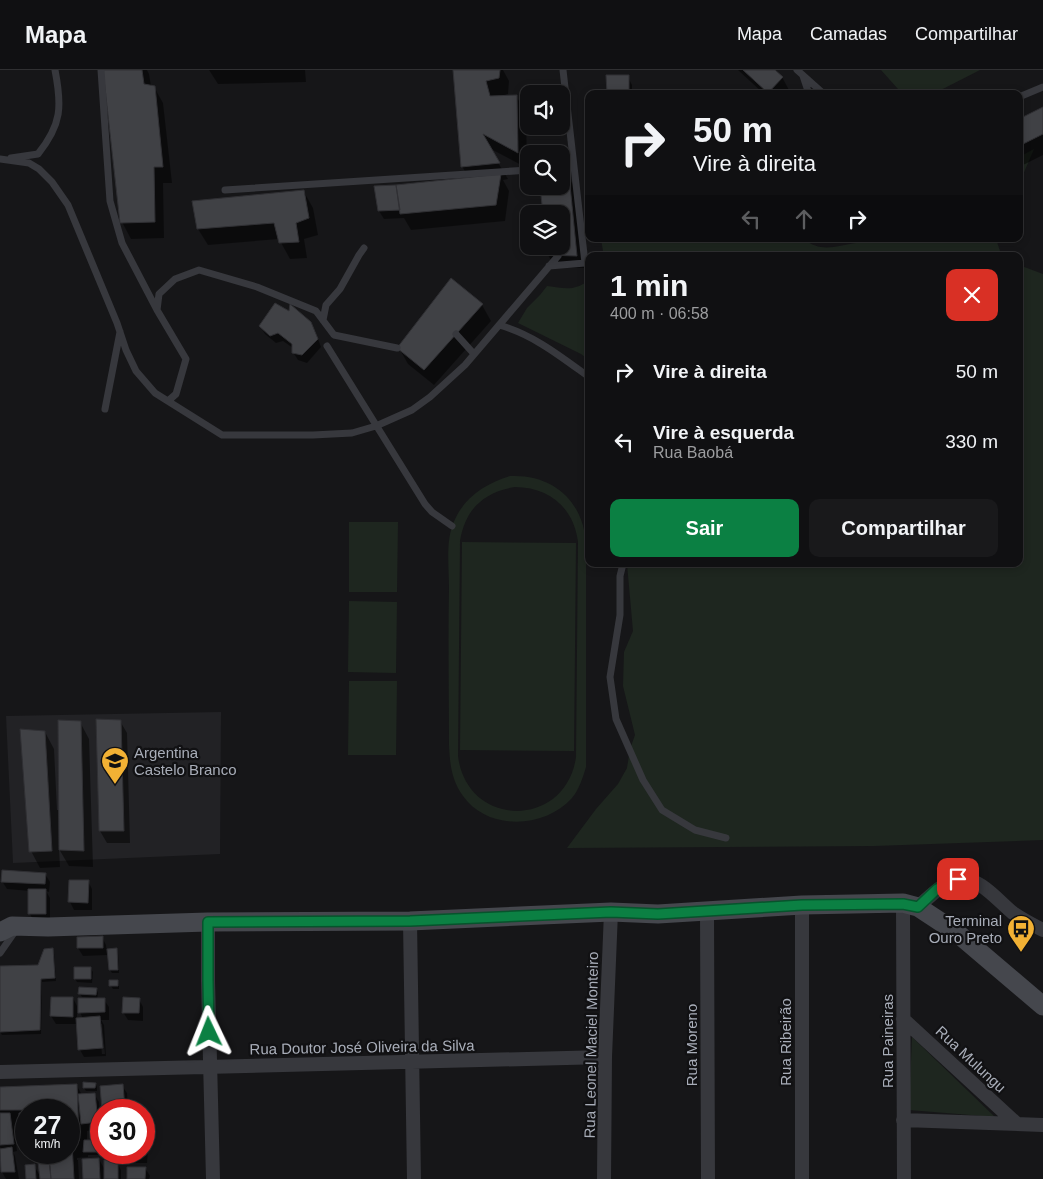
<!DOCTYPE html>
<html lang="pt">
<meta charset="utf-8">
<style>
body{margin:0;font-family:Arial,sans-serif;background:#19191b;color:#f1f3f6;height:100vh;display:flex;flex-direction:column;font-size:19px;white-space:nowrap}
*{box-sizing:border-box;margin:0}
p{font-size:16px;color:#9c9d9f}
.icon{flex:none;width:28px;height:28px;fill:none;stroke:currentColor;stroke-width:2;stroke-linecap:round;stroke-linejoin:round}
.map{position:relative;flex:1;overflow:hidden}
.sheet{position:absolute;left:585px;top:182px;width:438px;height:315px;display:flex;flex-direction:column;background:#101012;border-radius:10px;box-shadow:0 2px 8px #0003,0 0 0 1px #303032}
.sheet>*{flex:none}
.hud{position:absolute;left:585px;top:20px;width:438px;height:152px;border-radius:10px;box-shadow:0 2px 8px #0003,0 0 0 1px #303032;background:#101012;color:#f1f3f6;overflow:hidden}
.tools{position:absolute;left:520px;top:15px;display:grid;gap:10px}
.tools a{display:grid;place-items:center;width:50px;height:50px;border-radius:10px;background:#101012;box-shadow:0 2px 8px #0003,0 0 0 1px #303032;font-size:25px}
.speed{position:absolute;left:15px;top:1029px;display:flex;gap:10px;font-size:25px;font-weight:700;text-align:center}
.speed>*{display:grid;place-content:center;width:65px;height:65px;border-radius:50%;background:#101012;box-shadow:0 2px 8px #0003,0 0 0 1px #303032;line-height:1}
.speed small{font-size:12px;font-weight:400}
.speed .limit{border:8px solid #d22;background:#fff;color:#111}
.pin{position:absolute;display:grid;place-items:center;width:42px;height:42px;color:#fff;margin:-21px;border-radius:10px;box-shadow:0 2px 8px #0006}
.me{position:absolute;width:55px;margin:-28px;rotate:358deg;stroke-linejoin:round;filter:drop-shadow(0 0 4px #0008)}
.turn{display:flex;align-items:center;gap:18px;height:105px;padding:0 25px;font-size:22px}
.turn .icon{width:65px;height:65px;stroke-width:2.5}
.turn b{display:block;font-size:35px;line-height:42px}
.lanes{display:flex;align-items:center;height:48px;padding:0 25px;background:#0003;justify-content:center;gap:25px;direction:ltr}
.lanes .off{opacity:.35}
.round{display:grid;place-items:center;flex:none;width:52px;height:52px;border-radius:10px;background:#19191b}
.overview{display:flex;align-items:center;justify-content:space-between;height:85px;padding:0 25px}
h1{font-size:30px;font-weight:800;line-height:38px}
.primary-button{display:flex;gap:10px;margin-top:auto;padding:10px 25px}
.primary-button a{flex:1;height:58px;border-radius:10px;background:#0b8043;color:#fff;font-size:20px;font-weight:800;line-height:58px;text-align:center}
.primary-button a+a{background:#19191b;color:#f1f3f6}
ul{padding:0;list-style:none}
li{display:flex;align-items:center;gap:15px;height:70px;padding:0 25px}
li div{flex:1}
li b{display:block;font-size:19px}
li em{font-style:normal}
header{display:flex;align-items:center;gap:30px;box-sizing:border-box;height:70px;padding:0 25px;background:#101012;border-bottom:1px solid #303032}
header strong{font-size:24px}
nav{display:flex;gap:28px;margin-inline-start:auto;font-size:18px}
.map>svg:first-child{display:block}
.built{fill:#222225}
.green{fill:#1e261f;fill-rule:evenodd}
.shadow{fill:#0007;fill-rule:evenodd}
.building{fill:#404145;stroke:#303034}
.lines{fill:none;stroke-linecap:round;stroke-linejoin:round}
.lane{stroke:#37383d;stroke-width:7}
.street{stroke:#37383d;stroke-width:14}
.secondary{stroke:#45474d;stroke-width:19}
.route-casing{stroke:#07532c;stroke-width:12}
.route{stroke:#0b8043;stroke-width:9}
.labels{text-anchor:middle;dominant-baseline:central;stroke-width:4.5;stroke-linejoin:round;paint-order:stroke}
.poi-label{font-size:15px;fill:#a8adb8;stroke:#111113;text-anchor:start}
.street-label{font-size:15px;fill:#a8adb8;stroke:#111113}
</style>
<header>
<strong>Mapa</strong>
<nav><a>Mapa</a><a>Camadas</a><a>Compartilhar</a></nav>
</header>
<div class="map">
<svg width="1043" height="1109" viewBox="0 0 1043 1109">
<rect width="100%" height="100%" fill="#161618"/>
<path class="built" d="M221,642L220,784L13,793L6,646Z"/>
<path class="green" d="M881,0H980L933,24H904L898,19Z
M1034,79L1019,114V87Z
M601,169H804C820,183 837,176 856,173L857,169H996L1000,181L1007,186H603V181Z
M1019,195L1043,204V770L874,776L567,778L596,739L618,714L627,698L630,679L635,665L623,616L624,582L633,561L627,494H1019Z
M589,210V290L581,284L518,253L527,238L540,225L547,216C564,218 574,222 589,210Z
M510,406C554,404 584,432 586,475V697C583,707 579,720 572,728C544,759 488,761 463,726C451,709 450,694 449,675C449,622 448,570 449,518C449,499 446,474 452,457C461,429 484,414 510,406ZM515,417C549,417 574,438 578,472L576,687C566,759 467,759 458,686L460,471C465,440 483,422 515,417Z
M349,452H398L397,522H349Z
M462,472L576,473L574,681L460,680Z
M349,531L397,532L396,603L348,602Z
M349,611H397L396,685H348Z
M912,967L995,1047L909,1040Z"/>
<path class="shadow" d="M104,0H147L149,4L151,16L154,17L163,33L172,113H163L164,168L131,169L122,152Z
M209,0H305L306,12L218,14Z
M454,0H503L509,11L508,24L501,26H516L526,43L527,98L489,78L508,109L503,110L509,121L505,151L411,160L404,148L384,149L379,141L469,109L462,96Z
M738,0H773L782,7L789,20L785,24H764Z
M628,7L632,15V24H609Z
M1043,38V85L1019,97V51Z
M568,106L575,118L584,198L555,197L548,185L547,176H561V116Z
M304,122L313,138L318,165L304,169L307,188L290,189L279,169L208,175L198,159Z
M482,235L491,251L434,315L408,294L399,278Z
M310,252L315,261L321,277L307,293L298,290L293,282V278L283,271L276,273L265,264L260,256Z
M120,651L127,663L130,773H107L100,761Z
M80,652L89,669L93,797L69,796L59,779L60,797L40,798L31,781L45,662L54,679L57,740H60Z
M45,804L50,812L49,822L46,821L50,828V852H34L30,844V821L7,819L2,811Z
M88,811L92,819V840H74L70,832Z
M102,867L106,875L107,885L83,886L78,878V868Z
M116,879L118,883L119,903H112L110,900Z
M52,880L54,883L56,911L42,912L41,964L2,965L0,962V897L38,896Z
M91,899L93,902L92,913L77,912L75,909Z
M117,912L119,915V919H113L111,916Z
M96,919L98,923L97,930H104L109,937V950H101L104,955L106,986L84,987L80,980L77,954H56L51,946L52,928H73L77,936V949H83L80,942L89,930V928L82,927L80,924ZM99,954H102L105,984H102Z
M139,929L143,937V951L128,950L123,942Z
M95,1014L97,1017V1021H86L84,1018Z
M77,1016L82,1025L94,1024L99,1032L101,1059L87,1061V1071H98L100,1075V1085H88V1087L77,1088V1090H78L79,1109H27L34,1096L41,1107L49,1092L51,1097V1089L45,1090L40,1082H69V1040H26V1082H24L20,1074L21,1056H14L17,1081L13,1082L15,1086L19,1109H6L2,1102V1080L0,1077V1018Z
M122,1016L127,1023L128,1040H103Z
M144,1073L148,1080L147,1093H121L116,1085L144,1082Z
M99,1089L105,1100L117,1092L121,1100V1109H84Z
M145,1098L150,1106L149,1109H128Z"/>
<path class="building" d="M103,0H142L144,14L155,16L163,97H154L155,152L120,153Z
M453,0H500L499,8L486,11L490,26L517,25L518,83L483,64L500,93L461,97Z
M743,0H775L783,7L768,23Z
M606,5H629V24H607Z
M1043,37V64L1019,76V49Z
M501,104L496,135L400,144L396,115Z
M561,105H569L577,186L547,185L546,176H561V144H543L540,116H561Z
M396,115L400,140L378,141L374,116Z
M304,120L309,148L296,153L299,172L279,173L274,153L197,159L192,131Z
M451,208L483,234L424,300L397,278Z
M275,233L289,241L290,234L311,252L318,269L302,285L292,283V274L278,263L270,266L259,256Z
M96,649L121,650L124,761H99Z
M58,650L81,651L84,781L59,780Z
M20,659L45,661L52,781L29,782Z
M2,800L46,803L45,814L1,812Z
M69,810H89L88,833L68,832Z
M28,819H46V844H28Z
M103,866V878H77V867Z
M53,878L55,908L41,909L40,960L0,962V896L38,895L44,879Z
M117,878L118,900H109L107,879Z
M74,897H91V909H74Z
M109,910H118V916H109Z
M79,917L97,918L96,925L78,924Z
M51,927H73V947L50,946Z
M123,927L140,928L139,943H122Z
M78,928H105V942L78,943Z
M100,946L103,978L78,980L76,948Z
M83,1012L96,1013L95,1018H83Z
M77,1014L79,1071L69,1072V1040H0V1017Z
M123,1014L125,1040H102L100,1016Z
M95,1023L98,1052L81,1054L78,1024Z
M0,1043H10L14,1074L0,1075Z
M19,1043H26V1056H19Z
M19,1056L26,1057V1074L18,1075V1058Z
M84,1070H98V1082H83Z
M69,1073H72L74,1109H51L49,1082H69Z
M12,1077L15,1102H1L0,1079Z
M115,1082H144L143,1086L115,1085Z
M99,1088L100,1109H83L82,1089Z
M104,1090H118V1109H104Z
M49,1091L51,1109H40L38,1092Z
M35,1094L36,1109H26L25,1095Z
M127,1097H146L145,1109H127Z"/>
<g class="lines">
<path class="lane" d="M101,0L110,131L122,173L157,240
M797,0L824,24
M803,6L809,24
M1019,27L1043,17
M11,88L38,84C62,54 62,36 55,0
M0,89L29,93L39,99L52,112L68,135L117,253L126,280L136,301L155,323L222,365H313L352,363L376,356L412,340L430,327L465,295L558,186
M561,98L574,97
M225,120L529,100
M549,196L585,193L563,0
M323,250L326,235L340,219L359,185L364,178
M499,255C534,265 560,286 589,307
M456,264L474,284
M327,276L425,434L432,442L452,456
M168,331L176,324L186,289L157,240L159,224L175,209L199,200L257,217L316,241L334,265L397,278
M105,339L120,262
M623,494L620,506V545L610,607L616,649L643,710L662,740L695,760L726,768
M0,883L16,860"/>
<path class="street" d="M903,833L904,1109
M918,837C929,827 945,811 959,809C980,807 998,831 1013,843C1022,849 1033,855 1043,860
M707,841L708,1109
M410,851L414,1109
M208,852V911L213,1109
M903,949L1017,1054
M0,1002L605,987
M903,1050L1043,1055
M604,1109L605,987L611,842
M802,1109V835"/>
<path class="secondary" d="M0,862L12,856L48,857L208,852L410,851L611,842L658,844L802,835L903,833L918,837L956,862L1043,936"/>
</g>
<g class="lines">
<defs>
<path id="route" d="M209,962L208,911V852L410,851L611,842L658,844L802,835L903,834L918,837L937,819L958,809"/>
</defs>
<use href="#route" class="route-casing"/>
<use href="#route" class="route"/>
</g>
<defs>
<symbol id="school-pin" viewBox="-11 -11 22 30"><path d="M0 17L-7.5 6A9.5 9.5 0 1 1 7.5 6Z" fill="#f2b134" stroke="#111113"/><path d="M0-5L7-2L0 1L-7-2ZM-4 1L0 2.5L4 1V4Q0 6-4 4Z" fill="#111"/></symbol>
<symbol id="bus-pin" viewBox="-11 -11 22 30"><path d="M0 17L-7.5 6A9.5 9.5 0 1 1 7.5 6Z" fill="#f2b134" stroke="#111113"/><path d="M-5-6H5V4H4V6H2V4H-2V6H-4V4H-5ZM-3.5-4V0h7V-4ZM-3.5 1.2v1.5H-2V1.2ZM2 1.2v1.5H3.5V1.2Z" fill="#111"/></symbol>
</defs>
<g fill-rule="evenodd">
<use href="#school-pin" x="99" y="675" width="32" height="43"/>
<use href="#bus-pin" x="1005" y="843" width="32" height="43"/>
</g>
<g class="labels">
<g class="poi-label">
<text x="134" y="682">Argentina<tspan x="134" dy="17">Castelo Branco</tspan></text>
<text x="1002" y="850" text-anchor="end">Terminal<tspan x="1002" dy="17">Ouro Preto</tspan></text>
</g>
<g class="street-label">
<text transform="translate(887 971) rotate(-90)">Rua Paineiras</text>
<text transform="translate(785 972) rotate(-90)">Rua Ribeirão</text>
<text transform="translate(591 975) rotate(-89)">Rua Leonel Maciel Monteiro</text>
<text transform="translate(691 975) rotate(-90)">Rua Moreno</text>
<text transform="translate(362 977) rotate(-1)">Rua Doutor José Oliveira da Silva</text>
<text transform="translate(971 989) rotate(43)">Rua Mulungu</text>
</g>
</g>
</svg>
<div class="tools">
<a><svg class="icon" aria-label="sound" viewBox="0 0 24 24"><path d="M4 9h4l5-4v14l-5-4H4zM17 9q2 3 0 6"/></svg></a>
<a><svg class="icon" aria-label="search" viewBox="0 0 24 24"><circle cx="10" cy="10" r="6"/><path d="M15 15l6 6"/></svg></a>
<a><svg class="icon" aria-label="layers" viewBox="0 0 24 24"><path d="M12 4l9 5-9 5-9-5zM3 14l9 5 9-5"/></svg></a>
</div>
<div class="speed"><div>27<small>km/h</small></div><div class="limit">30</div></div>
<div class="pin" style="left:958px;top:809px;background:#d93025"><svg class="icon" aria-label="arrive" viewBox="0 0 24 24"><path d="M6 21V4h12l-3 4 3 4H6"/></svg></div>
<svg class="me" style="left:209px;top:962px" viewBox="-20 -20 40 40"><path d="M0-17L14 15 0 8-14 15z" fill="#0b8043" stroke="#fff" stroke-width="4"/></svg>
<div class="hud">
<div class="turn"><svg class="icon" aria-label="right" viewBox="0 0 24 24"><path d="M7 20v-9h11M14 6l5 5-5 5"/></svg><div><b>50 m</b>Vire à direita</div></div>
<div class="lanes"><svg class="icon off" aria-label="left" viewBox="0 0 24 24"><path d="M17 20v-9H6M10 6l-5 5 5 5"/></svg><svg class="icon off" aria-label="ahead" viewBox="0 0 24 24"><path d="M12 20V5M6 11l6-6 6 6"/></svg><svg class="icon" aria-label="right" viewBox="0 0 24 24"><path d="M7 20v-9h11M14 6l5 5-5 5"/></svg></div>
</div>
<section class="sheet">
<div class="overview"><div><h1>1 min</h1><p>400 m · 06:58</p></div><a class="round" style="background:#d93025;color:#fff"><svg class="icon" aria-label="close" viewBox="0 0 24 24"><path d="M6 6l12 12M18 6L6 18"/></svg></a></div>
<ul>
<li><svg class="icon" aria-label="right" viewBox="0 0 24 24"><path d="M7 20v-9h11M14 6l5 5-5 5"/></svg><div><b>Vire à direita</b></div><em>50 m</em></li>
<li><svg class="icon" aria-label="left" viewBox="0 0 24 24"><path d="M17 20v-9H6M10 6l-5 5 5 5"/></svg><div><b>Vire à esquerda</b><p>Rua Baobá</p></div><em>330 m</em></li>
</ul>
<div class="primary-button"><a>Sair</a><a>Compartilhar</a></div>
</section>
</div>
